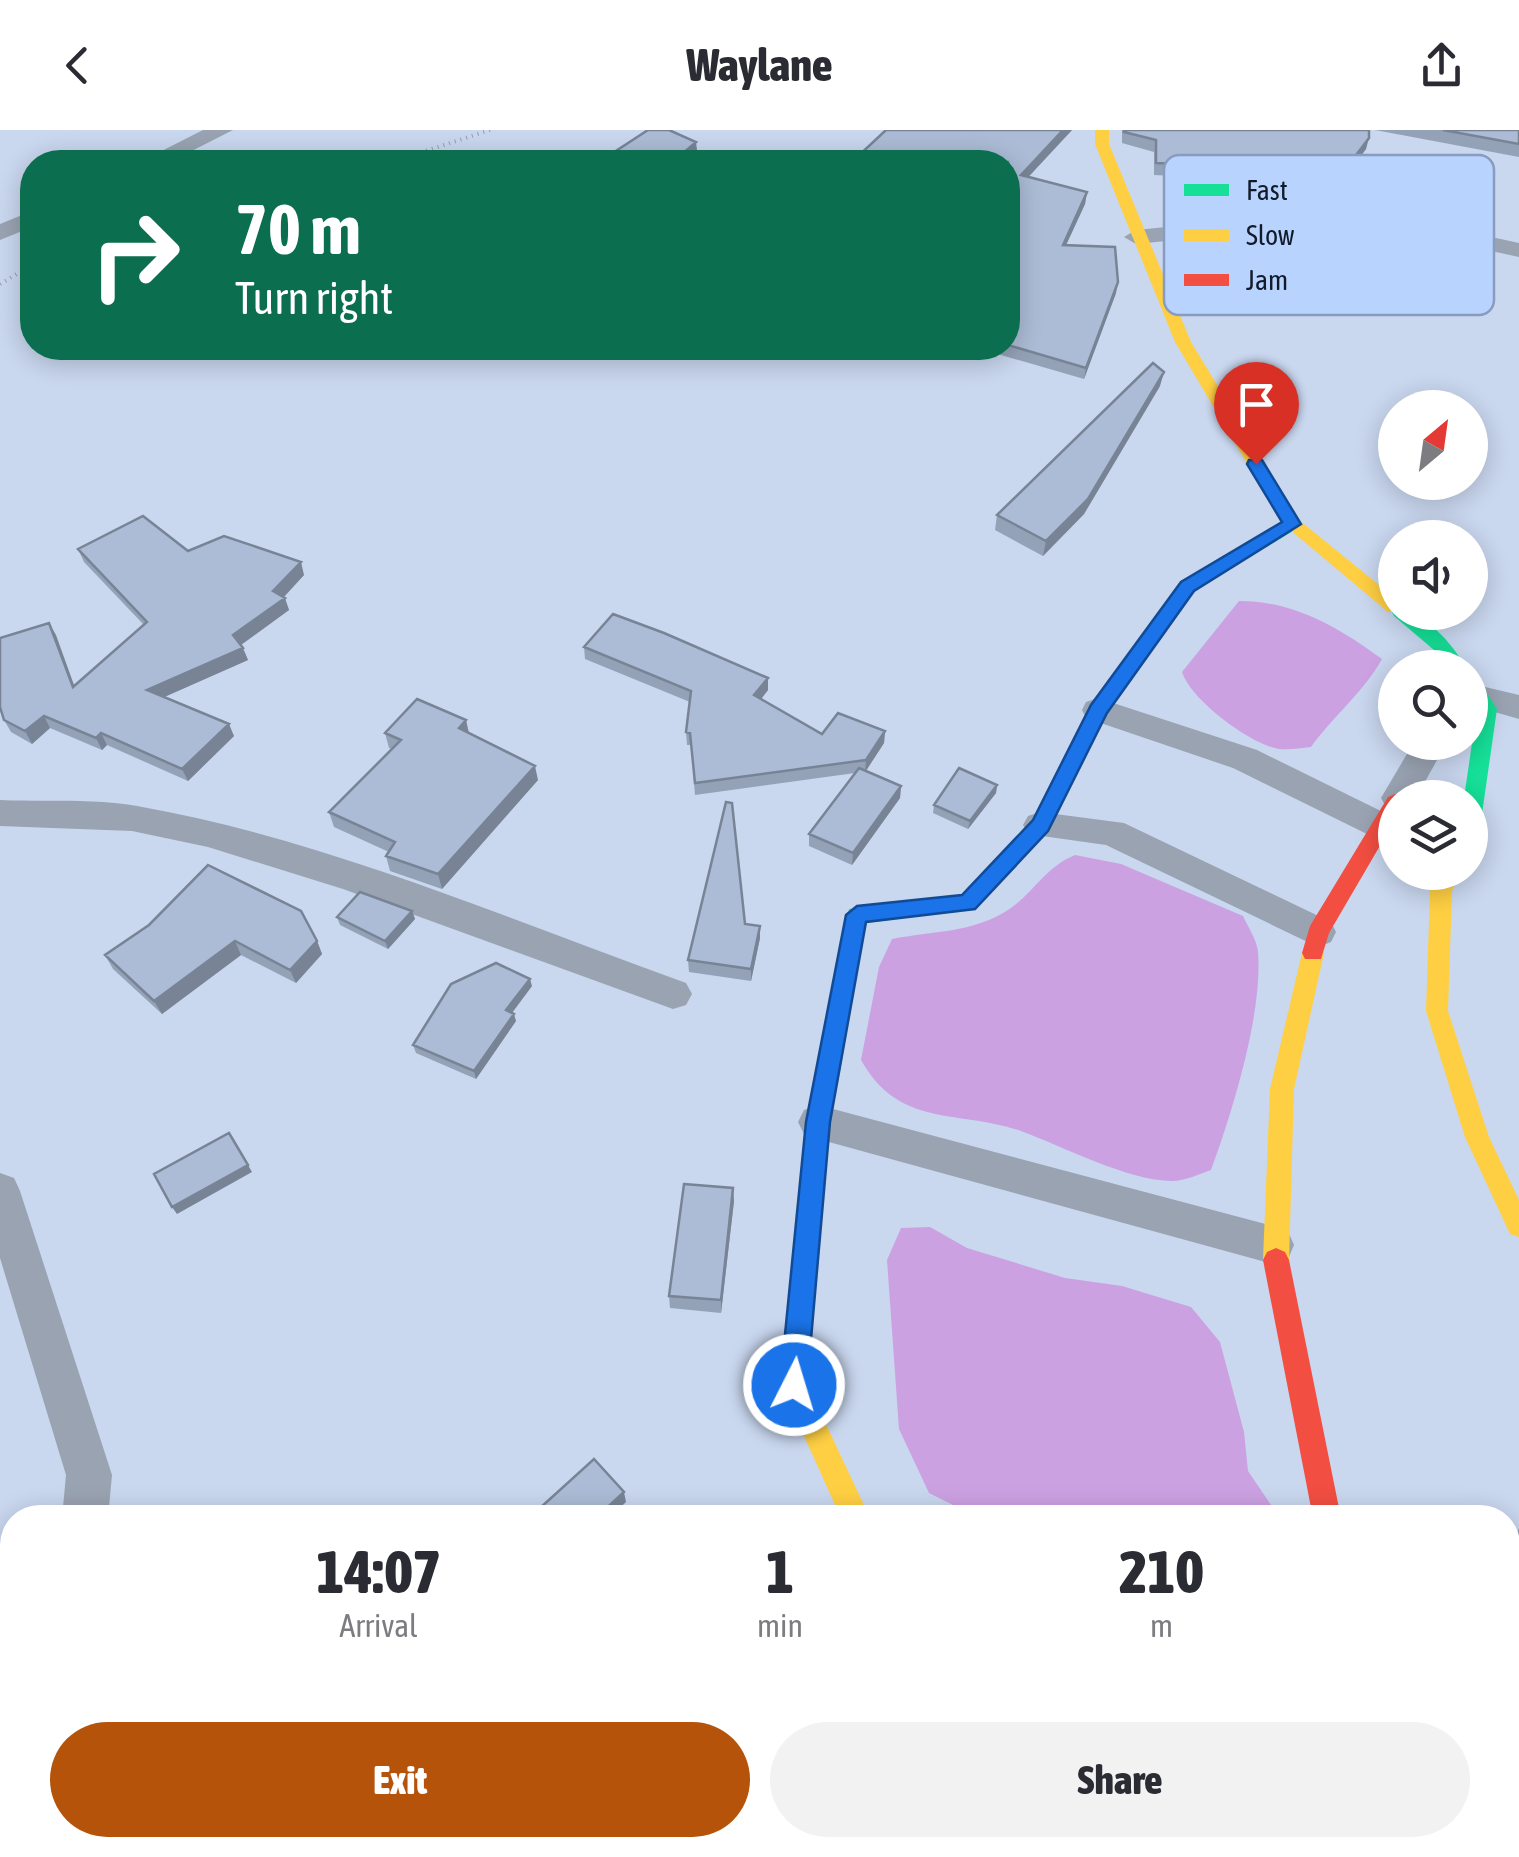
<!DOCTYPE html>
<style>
body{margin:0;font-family:"Asap Condensed",sans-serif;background:#f2f2f3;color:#2b2b33;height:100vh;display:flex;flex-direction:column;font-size:38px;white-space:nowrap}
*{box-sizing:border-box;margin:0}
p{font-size:32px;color:#7c7c81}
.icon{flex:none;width:55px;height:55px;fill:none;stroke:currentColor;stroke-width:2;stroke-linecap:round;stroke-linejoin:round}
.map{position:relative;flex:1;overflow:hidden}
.side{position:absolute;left:0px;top:1375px;width:1520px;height:352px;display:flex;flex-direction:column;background:#fff;border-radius:40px 40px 0 0;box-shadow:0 5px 25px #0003}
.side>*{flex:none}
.hud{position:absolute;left:20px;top:20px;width:1000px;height:210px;border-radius:40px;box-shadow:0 5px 25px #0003;background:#0b6e4f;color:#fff;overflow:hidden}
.needle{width:65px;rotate:29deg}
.buttons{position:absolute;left:1378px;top:260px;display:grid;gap:20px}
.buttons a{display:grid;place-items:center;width:110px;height:110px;border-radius:50%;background:#fff;box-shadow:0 5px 25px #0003;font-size:50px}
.pin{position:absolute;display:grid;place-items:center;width:85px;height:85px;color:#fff;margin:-102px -42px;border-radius:50% 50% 50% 0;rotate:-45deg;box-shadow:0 0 10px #0007}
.pin .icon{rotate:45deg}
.me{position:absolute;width:110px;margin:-55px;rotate:5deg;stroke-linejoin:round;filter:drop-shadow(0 0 8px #0008)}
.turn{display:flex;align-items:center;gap:35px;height:210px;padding:0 50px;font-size:45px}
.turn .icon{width:130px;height:130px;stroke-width:2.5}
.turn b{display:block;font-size:70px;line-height:85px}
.eta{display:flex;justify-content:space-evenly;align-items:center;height:170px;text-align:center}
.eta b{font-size:60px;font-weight:800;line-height:70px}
.button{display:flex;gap:20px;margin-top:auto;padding:20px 50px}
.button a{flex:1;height:115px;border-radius:60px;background:#b45309;color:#fff;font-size:40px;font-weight:800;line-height:115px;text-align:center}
.button a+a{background:#f2f2f3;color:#2b2b33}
header{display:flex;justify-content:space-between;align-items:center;height:130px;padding:0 50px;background:#fff;font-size:45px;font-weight:800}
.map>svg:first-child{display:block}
.water{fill:#cca1e2}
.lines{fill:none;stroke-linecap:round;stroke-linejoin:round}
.path{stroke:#959eac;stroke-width:4;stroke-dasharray:1 5;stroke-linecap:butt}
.street{fill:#9aa3b2;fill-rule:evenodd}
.fast{fill:#16e098;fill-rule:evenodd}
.slow{fill:#ffcf43;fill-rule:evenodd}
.jam{fill:#f24e42;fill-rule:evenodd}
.wall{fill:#94a2b8}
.shaded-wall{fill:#788496}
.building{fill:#acbcd6;stroke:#788496;stroke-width:2.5}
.route{fill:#1a73e8;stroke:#114b97;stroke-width:2.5}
.key{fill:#b9d3ff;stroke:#879cbf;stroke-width:2.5}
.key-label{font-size:28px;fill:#121b2a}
</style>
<header><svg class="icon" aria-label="back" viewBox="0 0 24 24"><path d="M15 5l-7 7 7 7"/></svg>Waylane<svg class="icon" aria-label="share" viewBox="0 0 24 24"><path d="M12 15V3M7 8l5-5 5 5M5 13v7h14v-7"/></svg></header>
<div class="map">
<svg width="1519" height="1727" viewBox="0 0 1519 1727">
<rect width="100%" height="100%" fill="#c9d7ef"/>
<path class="water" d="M1239,471C1294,471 1338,497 1382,529C1363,563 1334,585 1311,617C1301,618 1289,620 1279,619C1250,614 1191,570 1182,542Z
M1075,725L1121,734L1243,786C1248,797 1257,810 1258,822C1263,883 1232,983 1211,1040C1200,1044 1186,1050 1174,1051C1130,1052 1062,1016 1021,1001C957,979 900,999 861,930L879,837L892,809C932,801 973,803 1008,780C1033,764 1045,737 1075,725Z
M930,1097L967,1118L1065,1148L1122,1156L1191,1177L1220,1212L1244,1302L1248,1341L1271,1375L1267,1387H1057L957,1377L929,1363L899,1299L887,1130L901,1098Z
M978,1715H1355L1345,1727H978Z"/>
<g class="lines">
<path class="path" d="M392,32L490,0
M0,154L32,135"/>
<path class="street" d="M203,0H233L170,32H140Z
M32,81V97L0,110V94Z
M1327,81L1436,95L1519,113V127L1436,109L1327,95L1136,114L1124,107L1136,100Z
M1481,556L1519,565V589L1470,575V559Z
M1098,568L1257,620L1393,687L1395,702L1381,709L1369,705L1233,638L1086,588L1082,580L1086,572Z
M1414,612H1447L1416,668H1395V680L1386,677L1381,668Z
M0,670C44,672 93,668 137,676C325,709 507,789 686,853L692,864L686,875L673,879L343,759L208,717L132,701L0,696Z
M1040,682L1124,693L1331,792L1336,802L1331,812L1318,817L1106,715L1028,704L1023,695L1028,686Z
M818,975L1273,1096L1288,1101L1294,1115L1288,1129L1273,1134L818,1009L804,1004L798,992L804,980Z
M0,1043L14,1048L20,1061L112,1345L108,1388H62L66,1345L0,1128Z
M1508,1636L1519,1641V1702L1508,1697Z
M33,1715H85L84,1727H32Z
M890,1715H942L944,1727H892Z
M1404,1715H1461L1456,1727H1399Z"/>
<path class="fast" d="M1292,388L1301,394L1298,398L1194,460L1106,583L1047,701L976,779L866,793L839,947L835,954L827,957L819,954L815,947L849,779L962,765L1032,690L1091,575L1182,452Z
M1395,477V482C1427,482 1450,512 1467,538H1447L1434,520L1394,486L1392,482Z
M1470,546L1477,548L1497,579L1480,698L1470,706V668H1464L1477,579L1470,568Z"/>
<path class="slow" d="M1095,0H1109V14L1191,212L1299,390L1395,468V482H1401H1388L1283,394L1175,212L1095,14Z
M1438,742H1459L1452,761L1448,881L1489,1007L1519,1070V1107L1510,1104L1465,1007L1426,881L1430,761Z
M1313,814L1321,817L1324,823L1294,959L1289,1130L1285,1138L1276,1142L1267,1138L1263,1130L1270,959L1302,823L1305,817Z
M827,937L835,940L839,947L830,992L807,1254L870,1388H841L781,1255L806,992L819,940Z"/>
<path class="jam" d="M1395,664L1403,668H1395V690L1329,803L1321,829H1305L1302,823L1310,796L1388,667Z
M1276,1118L1285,1122L1289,1130L1341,1388H1313L1263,1130L1267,1122Z"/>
</g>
<path class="wall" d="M1072,0L1028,47L1087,62L1085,74L1066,115L1116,163L1084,249L977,218H1008V32H855V29Z
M1122,0H1369L1366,19L1328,70L1239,46L1247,74L1243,86L1172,87L1175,75L1196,47L1154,45V22L1122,13Z
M1375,0H1519V27Z
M1160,256L1084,384L1043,426L995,400L997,385Z
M78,419L188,421L304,445L284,467L289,480L241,515L248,530L164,567L234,606L188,651L107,615L102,620L50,598L32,614L11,602L4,590L49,493L74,556L144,495L84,432Z
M584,517L768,548V560L761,569L822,604L885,601L884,613L866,641L901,656L900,668L852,735L809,716V704L855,643L695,665L691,615H687L686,602L690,572L585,529Z
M466,590L469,603L538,650L442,759L390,741L386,726L389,722L334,697L329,682L392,619L389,618L385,603Z
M997,655L996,663L968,699L933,683L934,675Z
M412,781L415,789L388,819L340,795L337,787Z
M745,794L760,808L751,851L689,842L688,830Z
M149,795L317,811L322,824L296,853L241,825L162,884L113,839L105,825Z
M532,856L512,883L516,891L476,949L416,923L413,915Z
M734,1071L721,1183L670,1178L669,1166Z
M1519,1398V1428L1509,1422Z"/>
<path class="shaded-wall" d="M1063,0H1072L1020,56L1021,45Z
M1369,8L1366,19L1328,70L1331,58Z
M696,12L697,20L683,32H673Z
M1087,62L1085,74L1061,126L1063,115Z
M1118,152L1116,163L1084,249L1086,238Z
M1164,242L1160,256L1084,384L1043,426L1046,411Z
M301,432L304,445L280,471L285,468L289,480L238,517L233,505Z
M49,493L56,505L79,569L73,557Z
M243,518L248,530L153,572L147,560Z
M768,548V560L754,578V565Z
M44,586L50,598L32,614L25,601Z
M466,590L469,605L459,598Z
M229,594L234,606L188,651L182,639Z
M885,601L884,613L865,642L866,630Z
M101,603L107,615L102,620L96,608Z
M535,636L538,650L442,759L438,744Z
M997,655L996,663L968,699L970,691Z
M901,656L900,668L852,735L853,723Z
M412,781L415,789L388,819L385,811Z
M760,796V808L751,851V839Z
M235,811L241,825L162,884L154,871Z
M317,811L322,824L296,853L290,840Z
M530,849L532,856L508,888L506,880Z
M514,884L516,891L476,949L474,941Z
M248,1035L252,1042L177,1084L172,1077Z
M733,1058L734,1071L721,1183V1170Z
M624,1362L626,1372L609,1388H596Z
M134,1715H141L157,1727H151Z"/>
<path class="building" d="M648,0H669L696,12L673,32H599Z
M886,0H1063L1021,45L1087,62L1063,115L1115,117L1118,152L1086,238L1008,215V152L1010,149L1008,148V32H869L855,29Z
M1124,0H1369V8L1331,58L1235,32L1247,74L1175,75L1204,35L1156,33V10L1124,2Z
M1443,0H1519V14Z
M1153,233L1164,242L1088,369L1046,411L997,385Z
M143,386L188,421L224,406L301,432L273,461L285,468L233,505L243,518L147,560L229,594L182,639L101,603L96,608L44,586L25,601L4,590L0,577V508L49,493L73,557L147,492L78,419Z
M613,484L664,503L768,548L754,565L822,604L838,583L885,601L866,630L695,653L690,603L686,602L691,561L584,517Z
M417,569L466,590L459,598L535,636L438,744L386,726L395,712L329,682L401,610L385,603Z
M859,638L901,656L853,723L809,704Z
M959,638L997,655L970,691L934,675Z
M726,672L732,673L745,794L760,796L751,839L688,830Z
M208,735L301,781L317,811L290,840L235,811L154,871L105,825L149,795Z
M360,762L412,781L385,811L337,787Z
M496,833L530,849L506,880L514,884L474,941L413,915L451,854Z
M229,1003L248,1035L172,1077L154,1044Z
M684,1054L733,1058L721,1170L669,1166Z
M594,1329L624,1362L596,1388H529Z
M126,1715H134L151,1727H117Z"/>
<path class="route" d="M1249,330H1262L1301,394L1194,461L1107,583L1048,701L975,779L866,792L830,992L807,1255L803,1264L794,1268L784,1264L780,1255L806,992L846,785L857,776L962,765L1033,690L1091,575L1181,452L1282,392L1247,334Z"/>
<rect x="1164" y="25" width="330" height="160" rx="15" class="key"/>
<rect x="1184" y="54" width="45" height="12" fill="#16e098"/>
<rect x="1184" y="99" width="45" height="12" fill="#ffcf43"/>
<rect x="1184" y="144" width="45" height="12" fill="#f24e42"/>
<g class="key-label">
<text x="1246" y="70">Fast</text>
<text x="1246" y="115">Slow</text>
<text x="1246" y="160">Jam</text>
</g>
</svg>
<div class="buttons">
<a><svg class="needle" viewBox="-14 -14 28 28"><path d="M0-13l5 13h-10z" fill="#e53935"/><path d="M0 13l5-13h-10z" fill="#7c7c81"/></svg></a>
<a><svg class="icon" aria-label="sound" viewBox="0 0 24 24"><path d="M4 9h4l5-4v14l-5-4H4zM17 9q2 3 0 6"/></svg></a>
<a><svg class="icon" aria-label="search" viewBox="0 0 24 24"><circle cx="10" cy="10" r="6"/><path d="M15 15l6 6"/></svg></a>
<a><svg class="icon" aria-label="layers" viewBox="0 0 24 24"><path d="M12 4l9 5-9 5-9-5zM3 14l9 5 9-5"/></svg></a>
</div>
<div class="pin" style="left:1256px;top:334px;background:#d93025"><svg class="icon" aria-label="arrive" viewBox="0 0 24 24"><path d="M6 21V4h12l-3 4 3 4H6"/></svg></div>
<svg class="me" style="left:794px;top:1255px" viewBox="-20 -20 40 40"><circle r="17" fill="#1a73e8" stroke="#fff" stroke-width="3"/><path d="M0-11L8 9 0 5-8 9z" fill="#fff"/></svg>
<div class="hud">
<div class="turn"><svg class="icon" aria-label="right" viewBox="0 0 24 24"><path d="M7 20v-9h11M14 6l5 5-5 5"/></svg><div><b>70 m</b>Turn right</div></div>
</div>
<section class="side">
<div class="eta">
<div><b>14:07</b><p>Arrival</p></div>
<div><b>1</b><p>min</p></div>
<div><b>210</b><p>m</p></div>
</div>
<div class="button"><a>Exit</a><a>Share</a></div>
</section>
</div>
